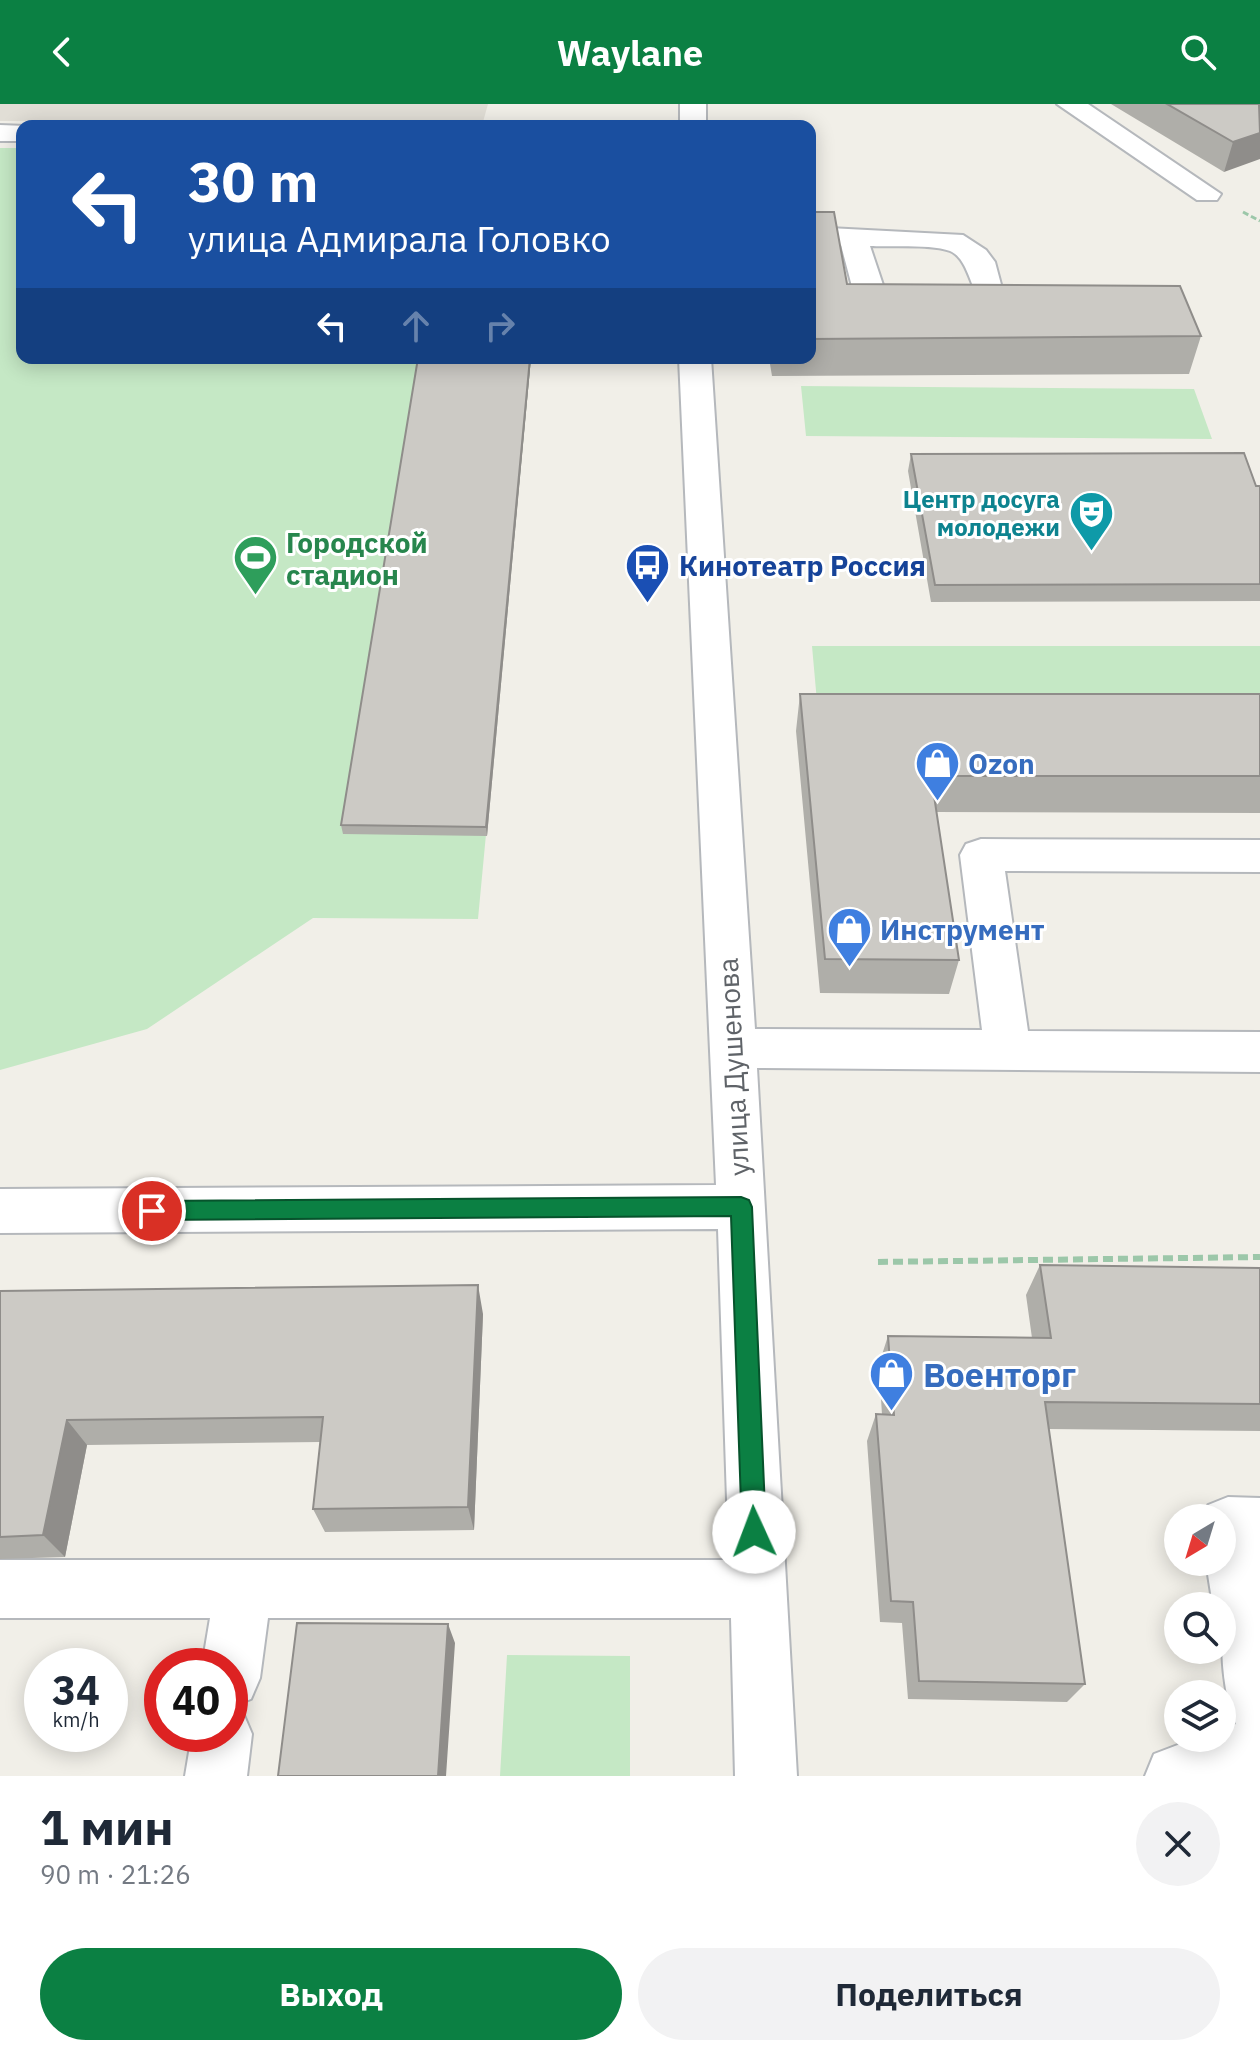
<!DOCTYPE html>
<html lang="ru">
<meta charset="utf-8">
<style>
body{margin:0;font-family:"IBM Plex Sans",sans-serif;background:#f2f2f3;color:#1f2937;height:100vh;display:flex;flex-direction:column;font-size:30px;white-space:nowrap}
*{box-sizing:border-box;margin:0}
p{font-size:26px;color:#747a83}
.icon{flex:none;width:44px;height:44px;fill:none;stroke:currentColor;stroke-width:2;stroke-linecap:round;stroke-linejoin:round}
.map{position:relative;height:1672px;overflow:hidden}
.drawer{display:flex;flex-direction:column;background:#fff;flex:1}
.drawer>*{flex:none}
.guide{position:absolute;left:16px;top:16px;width:800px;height:244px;border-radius:16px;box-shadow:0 4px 20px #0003;background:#1a4fa0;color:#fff;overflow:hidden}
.needle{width:52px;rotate:218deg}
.buttons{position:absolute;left:1164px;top:1400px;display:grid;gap:16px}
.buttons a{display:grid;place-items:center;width:72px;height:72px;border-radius:50%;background:#fff;box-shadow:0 4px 20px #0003;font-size:40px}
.speed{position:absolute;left:24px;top:1544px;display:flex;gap:16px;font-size:40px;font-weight:700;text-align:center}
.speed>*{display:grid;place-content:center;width:104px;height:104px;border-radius:50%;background:#fff;box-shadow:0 4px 20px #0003;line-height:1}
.speed small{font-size:20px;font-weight:400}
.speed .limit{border:12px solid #d22;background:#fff;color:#111}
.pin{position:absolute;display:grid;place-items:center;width:68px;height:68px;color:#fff;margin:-34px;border:4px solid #fff;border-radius:50%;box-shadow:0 2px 8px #0007}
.me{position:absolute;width:88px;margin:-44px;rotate:358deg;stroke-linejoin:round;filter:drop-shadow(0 0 6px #0008)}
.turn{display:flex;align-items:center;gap:28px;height:168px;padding:0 40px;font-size:36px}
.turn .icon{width:104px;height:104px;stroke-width:2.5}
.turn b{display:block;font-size:56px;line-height:68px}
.lanes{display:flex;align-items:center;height:76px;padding:0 40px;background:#0003;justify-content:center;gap:40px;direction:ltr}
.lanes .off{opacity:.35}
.round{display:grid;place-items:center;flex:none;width:84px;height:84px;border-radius:42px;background:#f2f2f3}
.head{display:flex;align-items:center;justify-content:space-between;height:136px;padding:0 40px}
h1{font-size:48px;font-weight:700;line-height:60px}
.primary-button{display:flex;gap:16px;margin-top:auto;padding:16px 40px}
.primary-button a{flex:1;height:92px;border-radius:48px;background:#0b8043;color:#fff;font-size:32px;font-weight:700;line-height:92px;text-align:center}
.primary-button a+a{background:#f2f2f3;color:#1f2937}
header{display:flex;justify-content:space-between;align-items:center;height:104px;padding:0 40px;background:#0b8043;color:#fff;font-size:36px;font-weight:700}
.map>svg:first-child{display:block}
.education{fill:#e1ded6}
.green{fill:#c5e8c5}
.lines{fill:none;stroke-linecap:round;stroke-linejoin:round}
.minor-casing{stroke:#b5b8bc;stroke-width:4}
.path-far1{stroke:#9cc7a9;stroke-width:3;stroke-dasharray:6 3;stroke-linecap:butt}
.path{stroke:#9cc7a9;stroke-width:6;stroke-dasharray:10 5;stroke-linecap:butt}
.minor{fill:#fff;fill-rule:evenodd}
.wall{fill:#afaea9}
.shaded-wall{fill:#8f8d8a}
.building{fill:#cccac5;stroke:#8f8d8a;stroke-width:2}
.route{fill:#0b8043;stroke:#07532c;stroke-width:2}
.labels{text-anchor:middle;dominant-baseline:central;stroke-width:6;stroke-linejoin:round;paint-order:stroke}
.far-culture-label{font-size:24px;font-weight:bold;fill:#0d838f;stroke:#fff;text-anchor:end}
.leisure-label{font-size:28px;font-weight:bold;fill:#27864d;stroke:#fff;text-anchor:start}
.transit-label{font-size:28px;font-weight:bold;fill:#164399;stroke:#fff;text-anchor:start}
.shop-label{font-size:28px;font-weight:bold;fill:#366cbe;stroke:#fff;text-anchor:start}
.street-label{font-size:28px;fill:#5f6368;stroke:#fff}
.near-shop-label{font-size:34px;font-weight:bold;fill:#366cbe;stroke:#fff;text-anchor:start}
</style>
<header><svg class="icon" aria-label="back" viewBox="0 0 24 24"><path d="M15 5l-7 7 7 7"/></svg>Waylane<svg class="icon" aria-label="search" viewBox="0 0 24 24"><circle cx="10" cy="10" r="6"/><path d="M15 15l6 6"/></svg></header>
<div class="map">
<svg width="1260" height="1672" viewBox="0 0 1260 1672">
<rect width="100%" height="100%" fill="#f1efe8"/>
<path class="education" d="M0,0H488L483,18L0,17Z"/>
<path class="green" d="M0,44H22V254H531L478,815L313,814L147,925L0,966Z
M801,282L1194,285L1212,335L806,332Z
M812,542H1260V609H818Z
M507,1551L630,1552V1672H500Z"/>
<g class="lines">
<defs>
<path id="minor" d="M680,0H706V22H680Z
M1057,0H1088L1221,90L1217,96H1197Z
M0,21L26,22H22V37H0Z
M810,123L963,131L986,146L995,158L1003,188L1027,208L1023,215C967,228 979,159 950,147C933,140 891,143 870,142L887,193L925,199L929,206L925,213L914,215L866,208L854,190L841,141H810Z
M679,254H711L755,925L982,926L960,751L966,740L981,735L1260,736V768L1005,767L1028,927L1260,928V968L757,964L797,1672H735L731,1514H268L260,1574L251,1595L231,1603L243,1609L252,1630L247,1672H185L192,1630H230V1562H202L210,1514H0V1456H729L718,1125L0,1129V1085L716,1081Z
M1228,1393L1260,1394V1672H1145L1154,1650L1196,1634H1222V1625L1236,1620C1220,1581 1222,1542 1222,1502H1213L1206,1458H1222V1414H1203L1208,1401Z"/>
</defs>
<use href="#minor" class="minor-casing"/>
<path class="path-far1" d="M1243,108L1260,117"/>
<path class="path" d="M878,1158L1260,1153"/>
<use href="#minor" class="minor"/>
</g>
<path class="wall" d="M1111,0H1259L1224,68Z
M810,102L847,180L1201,232L1189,270L772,272L769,254H810Z
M418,254H531L487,732L343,730L341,721Z
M911,350L1260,382V497L931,498L908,367Z
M800,590H1260V709L936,708L959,856L949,890L820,889L796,627Z
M1040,1161L1260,1164V1327L1048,1325L1085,1580L1067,1598L908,1595L902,1519L880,1518L867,1337L876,1310L882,1311L879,1260L888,1232L1032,1234L1026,1191Z
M0,1187L483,1210L474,1426L325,1428L313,1405L320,1338L87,1341L65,1453L0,1455Z"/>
<path class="shaded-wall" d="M1260,29V55L1224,68L1233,38Z
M530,254H531L487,732L486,723Z
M478,1181L483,1210L474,1426L468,1403Z
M67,1316L87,1341L65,1453L43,1431Z
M448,1520L455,1539L446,1672H438Z"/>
<path class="building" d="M1167,0H1259L1260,29L1233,38Z
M810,102L814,108H834L847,180L1180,182L1201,232L810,235Z
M418,254H530L486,723L341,721Z
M1244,349L1256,382H1260V480L935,481L911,350Z
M800,590H1260V672H931L959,856L825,855Z
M1040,1161L1260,1164V1300L1045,1298L1085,1580L919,1577L913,1498L891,1497L876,1310L894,1311L888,1232L1051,1234Z
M478,1181L468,1403L313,1405L323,1313L67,1316L43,1431L0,1433V1187Z
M297,1519L448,1520L438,1672H278Z"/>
<path class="route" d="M741,1093L749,1096L752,1103L766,1428L762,1436L754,1439L746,1436L742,1428L731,1112L152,1116L145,1113L142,1107L145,1100L152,1097Z"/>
<defs>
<symbol id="theatre-pin" viewBox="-11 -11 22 30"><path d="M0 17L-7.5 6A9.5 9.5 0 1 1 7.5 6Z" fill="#0f9aa8" stroke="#fff"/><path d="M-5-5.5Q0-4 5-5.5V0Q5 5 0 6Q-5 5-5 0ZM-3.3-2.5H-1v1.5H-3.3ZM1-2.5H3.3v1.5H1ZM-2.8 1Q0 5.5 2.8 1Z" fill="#fff"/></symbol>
<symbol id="stadium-pin" viewBox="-11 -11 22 30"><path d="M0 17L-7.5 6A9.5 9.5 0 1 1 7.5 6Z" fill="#2e9e5b" stroke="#fff"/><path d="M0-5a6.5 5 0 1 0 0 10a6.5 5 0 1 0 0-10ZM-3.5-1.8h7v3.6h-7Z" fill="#fff"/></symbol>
<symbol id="bus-pin" viewBox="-11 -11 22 30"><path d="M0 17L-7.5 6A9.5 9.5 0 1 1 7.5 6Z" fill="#1a4fb4" stroke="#fff"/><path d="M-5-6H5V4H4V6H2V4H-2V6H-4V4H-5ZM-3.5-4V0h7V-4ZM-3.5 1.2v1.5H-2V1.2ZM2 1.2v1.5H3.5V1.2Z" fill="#fff"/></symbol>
<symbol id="shop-pin" viewBox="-11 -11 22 30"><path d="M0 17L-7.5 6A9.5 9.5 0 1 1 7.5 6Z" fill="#3f7fe0" stroke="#fff"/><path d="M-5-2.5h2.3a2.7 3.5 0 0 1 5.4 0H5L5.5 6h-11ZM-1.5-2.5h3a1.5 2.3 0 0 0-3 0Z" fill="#fff"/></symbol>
</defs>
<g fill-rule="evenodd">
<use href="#theatre-pin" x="1066" y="384" width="51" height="69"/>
<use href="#stadium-pin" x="230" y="428" width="51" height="69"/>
<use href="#bus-pin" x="622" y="436" width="51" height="69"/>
<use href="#shop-pin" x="912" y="634" width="51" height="69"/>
<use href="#shop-pin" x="824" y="800" width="51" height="69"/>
<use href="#shop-pin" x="866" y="1244" width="51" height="69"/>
</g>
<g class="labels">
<g class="far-culture-label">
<text x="1060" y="395">Центр досуга<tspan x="1060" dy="28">молодежи</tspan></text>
</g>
<g class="leisure-label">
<text x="286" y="438">Городской<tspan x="286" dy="32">стадион</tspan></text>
</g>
<g class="transit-label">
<text x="679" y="461">Кинотеатр Россия</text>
</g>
<g class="shop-label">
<text x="968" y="659">Ozon</text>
<text x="880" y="825">Инструмент</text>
</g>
<g class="street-label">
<text transform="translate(733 963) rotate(-93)">улица Душенова</text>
</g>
<g class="near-shop-label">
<text x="923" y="1270">Военторг</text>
</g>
</g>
</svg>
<div class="buttons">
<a><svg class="needle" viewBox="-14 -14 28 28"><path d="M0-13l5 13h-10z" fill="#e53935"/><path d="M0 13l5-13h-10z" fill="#747a83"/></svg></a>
<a><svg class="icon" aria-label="search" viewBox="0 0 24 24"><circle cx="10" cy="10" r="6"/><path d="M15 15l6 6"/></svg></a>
<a><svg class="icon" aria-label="layers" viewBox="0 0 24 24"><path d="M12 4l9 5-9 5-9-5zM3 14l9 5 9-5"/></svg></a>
</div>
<div class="speed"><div>34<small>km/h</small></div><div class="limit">40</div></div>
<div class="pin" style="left:152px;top:1107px;background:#d93025"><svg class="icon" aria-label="arrive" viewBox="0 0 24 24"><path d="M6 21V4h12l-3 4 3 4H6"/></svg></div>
<svg class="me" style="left:754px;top:1428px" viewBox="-20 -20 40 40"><circle r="19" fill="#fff"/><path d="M0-13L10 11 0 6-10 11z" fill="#0b8043"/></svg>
<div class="guide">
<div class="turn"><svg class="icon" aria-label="left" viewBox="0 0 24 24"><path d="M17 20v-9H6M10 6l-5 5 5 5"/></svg><div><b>30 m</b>улица Адмирала Головко</div></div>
<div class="lanes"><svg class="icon" aria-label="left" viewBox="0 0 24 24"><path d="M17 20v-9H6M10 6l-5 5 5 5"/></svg><svg class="icon off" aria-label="ahead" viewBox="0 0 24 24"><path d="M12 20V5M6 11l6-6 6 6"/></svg><svg class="icon off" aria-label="right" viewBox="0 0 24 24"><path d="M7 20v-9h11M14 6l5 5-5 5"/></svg></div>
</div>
</div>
<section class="drawer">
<div class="head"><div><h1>1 мин</h1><p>90 m · 21:26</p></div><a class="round"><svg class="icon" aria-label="close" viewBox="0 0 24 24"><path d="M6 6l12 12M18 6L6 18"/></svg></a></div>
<div class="primary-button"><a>Выход</a><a>Поделиться</a></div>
</section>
